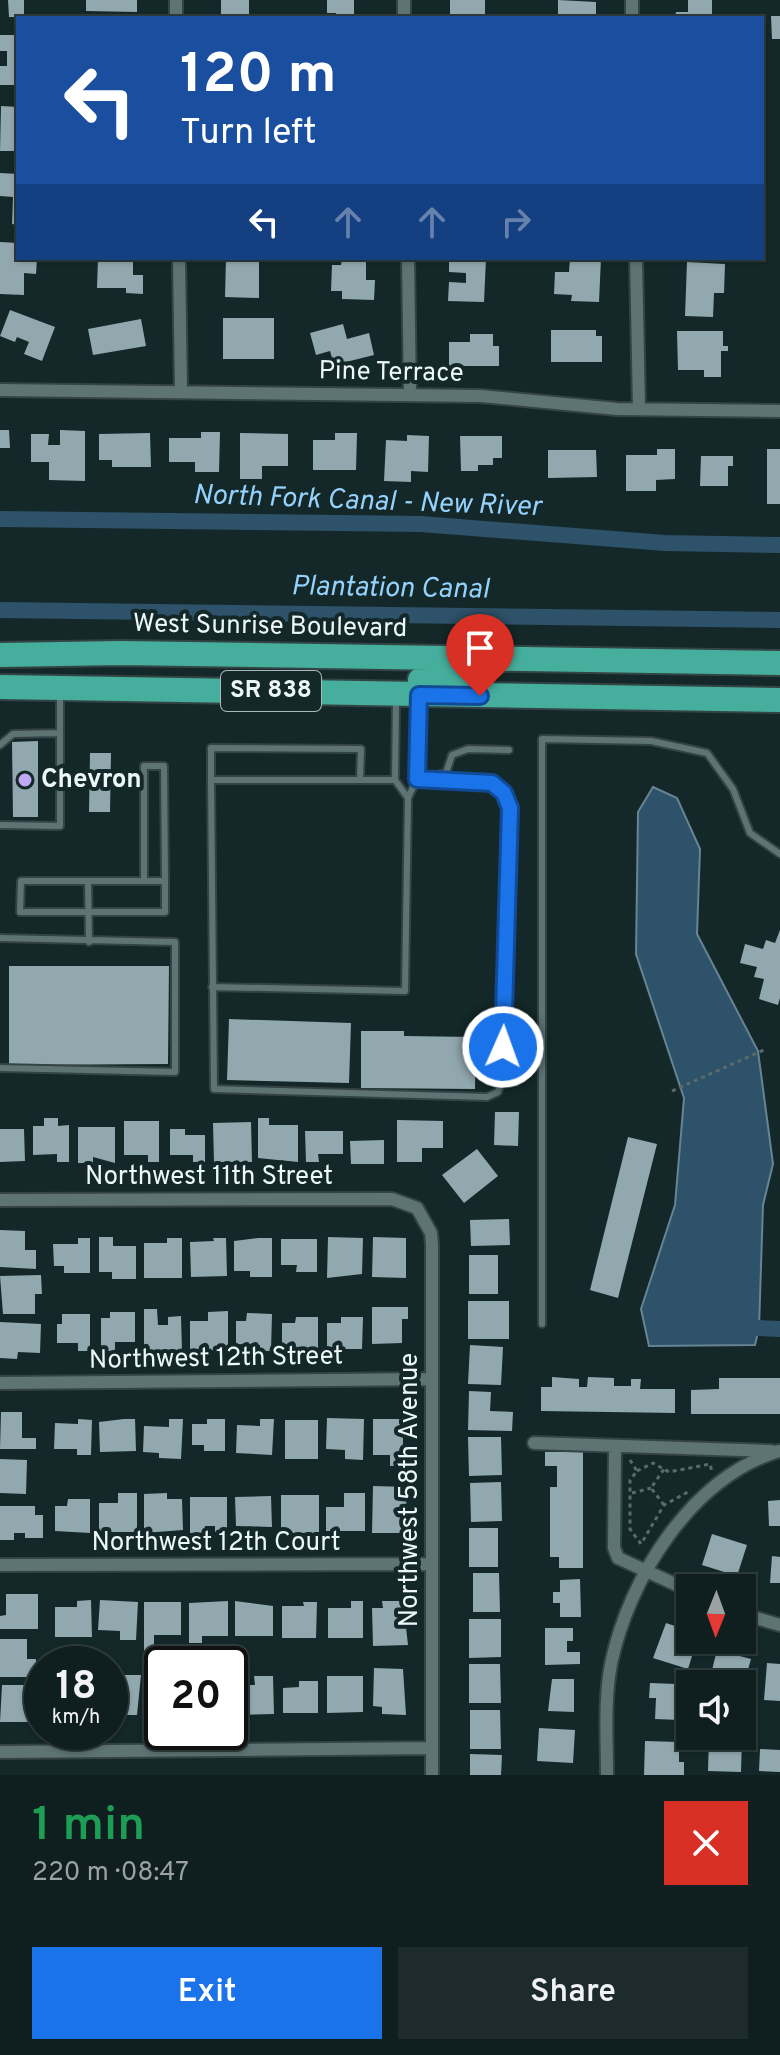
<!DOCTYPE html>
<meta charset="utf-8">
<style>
body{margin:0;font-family:Overpass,sans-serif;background:#1d2b2c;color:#f1f3f6;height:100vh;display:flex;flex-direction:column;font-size:30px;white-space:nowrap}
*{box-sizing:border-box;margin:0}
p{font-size:26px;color:#9ba2a4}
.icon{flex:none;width:44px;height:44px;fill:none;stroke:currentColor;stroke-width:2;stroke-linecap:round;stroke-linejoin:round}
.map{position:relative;height:1775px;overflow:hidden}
.side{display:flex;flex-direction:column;background:#0f1e1f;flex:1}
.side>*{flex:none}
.hud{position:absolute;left:16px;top:16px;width:748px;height:244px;border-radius:0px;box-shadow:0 2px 6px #0004,0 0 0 2px #2f3c3d;background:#1a4fa0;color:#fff;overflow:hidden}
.needle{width:52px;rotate:181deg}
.buttons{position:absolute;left:676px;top:1574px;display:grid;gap:16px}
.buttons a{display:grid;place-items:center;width:80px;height:80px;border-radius:0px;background:#0f1e1f;box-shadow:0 2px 6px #0004,0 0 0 2px #2f3c3d;font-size:40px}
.speed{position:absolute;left:24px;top:1646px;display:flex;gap:16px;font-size:40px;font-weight:700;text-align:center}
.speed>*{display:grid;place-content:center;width:104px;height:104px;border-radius:50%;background:#0f1e1f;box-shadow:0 2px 6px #0004,0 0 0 2px #2f3c3d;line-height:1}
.speed small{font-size:20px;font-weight:400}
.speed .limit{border:4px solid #111;border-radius:12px;background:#fff;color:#111}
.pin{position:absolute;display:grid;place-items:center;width:68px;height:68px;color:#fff;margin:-82px -34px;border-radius:50% 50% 50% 0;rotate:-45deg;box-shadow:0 0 8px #0007}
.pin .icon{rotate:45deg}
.me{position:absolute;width:88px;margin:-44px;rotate:2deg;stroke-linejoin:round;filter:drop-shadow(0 0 6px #0008)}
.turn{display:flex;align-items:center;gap:28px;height:168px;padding:0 32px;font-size:36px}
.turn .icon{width:104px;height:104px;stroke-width:2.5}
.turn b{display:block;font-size:56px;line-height:68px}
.lanes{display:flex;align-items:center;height:76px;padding:0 32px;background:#0003;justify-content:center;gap:40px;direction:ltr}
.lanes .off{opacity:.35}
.round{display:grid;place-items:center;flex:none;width:84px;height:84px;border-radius:0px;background:#1d2b2c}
.headline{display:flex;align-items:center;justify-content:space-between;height:136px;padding:0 32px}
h1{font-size:48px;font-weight:600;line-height:60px;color:#1e9e55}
.primary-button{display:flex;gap:16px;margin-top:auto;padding:16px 32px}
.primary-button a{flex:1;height:92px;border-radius:0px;background:#1a73e8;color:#fff;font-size:32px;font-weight:600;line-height:92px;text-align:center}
.primary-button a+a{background:#1d2b2c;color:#f1f3f6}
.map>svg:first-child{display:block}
.water{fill:#2e5269;stroke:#678494;stroke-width:2}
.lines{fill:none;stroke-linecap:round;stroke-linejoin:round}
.canal{stroke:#2e5269;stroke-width:16}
.building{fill:#92a8af}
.lane-casing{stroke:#344445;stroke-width:10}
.street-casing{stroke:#344445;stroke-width:16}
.highway-casing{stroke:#344445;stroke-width:28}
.path{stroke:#596b6c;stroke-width:3;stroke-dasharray:4 4;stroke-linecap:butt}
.lane{stroke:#5d7374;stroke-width:6}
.street{stroke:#5d7374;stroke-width:12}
.highway{stroke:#46ae9c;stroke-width:24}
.route-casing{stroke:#114b97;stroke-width:20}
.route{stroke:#1a73e8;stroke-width:14}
.poi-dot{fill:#bfa9f4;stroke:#142829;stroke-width:3}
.labels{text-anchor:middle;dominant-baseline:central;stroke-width:8;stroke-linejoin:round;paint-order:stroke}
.shield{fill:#142829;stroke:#aab9ba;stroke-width:2}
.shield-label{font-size:24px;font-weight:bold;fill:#ebf7f8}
.street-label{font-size:26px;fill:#ebf7f8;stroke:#142829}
.poi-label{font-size:26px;font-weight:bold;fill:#ebf7f8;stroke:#142829;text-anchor:start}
.water-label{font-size:28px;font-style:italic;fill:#94d2fc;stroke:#142829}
</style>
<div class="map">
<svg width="780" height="1775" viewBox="0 0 780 1775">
<rect width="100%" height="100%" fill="#142829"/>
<path class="water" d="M653,787L677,798L700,849L697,934L758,1051L773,1164L763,1205L759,1328L755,1345L649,1346L641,1309L675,1205L684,1098L636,954L638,812Z"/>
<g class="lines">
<path class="canal" d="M0,519L421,524L665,543L780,545
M0,610L780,620
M759,1328L780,1329"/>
</g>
<path class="building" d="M8,0H24V17H9Z
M86,0H137V12L86,11Z
M221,0H249V18H221Z
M327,0H354V18H335L336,13H327Z
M450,0H485V18H450Z
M558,0L596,2V18L558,16Z
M688,0H712V16L675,18L676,12H688Z
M771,16H780V39H772Z
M0,35H18V85H0V66H7V51H0Z
M1,106L18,107V151H0Z
M0,173L18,174V225L12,224L13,197L0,196Z
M0,242L18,243V258H37L36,274L24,273V295L0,294Z
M98,258H133V275H143V294L126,293V288H97Z
M226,258L259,259V298L225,297Z
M342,258H366V280H375L374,300L342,299V291H331L332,265H341Z
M449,258H486L484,302L448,301L449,282L466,283V273L449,272Z
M570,258H601L599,302L571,301L572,295L554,294L555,272H569Z
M687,262L725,264L724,293H714L713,317L685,316Z
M10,310L55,327L42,361L24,354L29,342L17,337L15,342L0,336Z
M223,318H274V359H223Z
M141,319L146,346L93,355L88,329Z
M343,324L347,339L369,333L374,355L334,365L330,351L316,355L310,333Z
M551,330H596V336H602V362H551Z
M677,331H723V346H728V351H721V377H704V370H678Z
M470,334H493V346H499V366H449V342H470Z
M0,430H9L10,448H0Z
M60,430L85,431V481L49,480V462H31V434H49L48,445H60Z
M201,432H220L219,472H195V462H169V438H201Z
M150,433L151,467H112V460H99V434Z
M240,433L288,434V466H262V479H240Z
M335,433H357L356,470H313V440H335Z
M407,435L429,436L428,472L411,471V482L384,481L386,440L407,441Z
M460,436H502V458H493V465H478V471H461Z
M657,449H675V479L656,480V491H626V455H657Z
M767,449H780V504H767Z
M548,450H596L597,477L548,478Z
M701,456H733V466H728V486H700Z
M38,741V817H13L12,742Z
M90,753H111L110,812H89Z
M780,930V998L778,1005L759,999L764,979L754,977L757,967L740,963L745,944L763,949L766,940L775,943Z
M9,966H169L168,1064L9,1065Z
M229,1019L351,1023L349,1083L227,1080Z
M361,1031H404V1036L476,1037L475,1089L361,1088Z
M495,1112H519L518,1146L494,1145Z
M44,1118H58V1126L69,1125V1162H57V1154L33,1155V1126H44Z
M258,1118H269V1125H298V1162L258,1158Z
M397,1120L443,1121V1148H422V1162H397Z
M124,1121H159V1162H148V1155H124Z
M251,1122L252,1162H214L213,1123Z
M78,1127H115V1163L93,1157V1163H78Z
M0,1129H24L25,1161L0,1162Z
M170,1129H185V1135H205V1162H193V1155H170Z
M305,1131H343V1154H318L319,1162H306Z
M628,1137L657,1144L618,1298L590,1290Z
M384,1140V1164H351L350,1141Z
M477,1149L498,1176L464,1203L442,1175Z
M509,1219L510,1245L471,1246L470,1220Z
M0,1230L25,1231V1250H36V1269L0,1267Z
M99,1237H113V1246H136V1279H112V1272H99Z
M328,1237L363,1238L362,1274L327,1278Z
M373,1237L406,1238V1278L372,1277Z
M78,1238H90V1273H64V1266H54L53,1244H78Z
M167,1238H182V1278H144V1243H167Z
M213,1238H226L227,1276L191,1277L190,1242L214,1241Z
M258,1238H272V1277H250V1271H234V1241Z
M281,1239H317V1272H296L297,1265H281Z
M469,1255H498V1294H469Z
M41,1275L42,1294H35V1314H3L0,1276Z
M468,1301H509V1339H468Z
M372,1307H408V1319H402V1343L372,1344Z
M144,1309H157L158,1325H168V1317L181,1316L182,1351H144Z
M228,1311V1350L190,1351V1321H208V1312Z
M110,1312H135V1342H115V1351H101V1318H110Z
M247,1313L272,1314L271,1351H260V1345L236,1344V1321H246Z
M62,1314H90V1351H78V1343H57V1324H62Z
M296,1317H318V1351L282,1349V1323H295Z
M341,1317H363L362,1349H327V1323H341Z
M0,1322L41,1324L40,1353L18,1352L17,1359L0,1358Z
M470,1345L503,1347L501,1385L468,1384Z
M552,1377L579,1379V1387H587L588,1377L614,1378V1386H631V1379H641L640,1389H675V1413L541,1411V1387H552Z
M719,1378H780V1414H691V1390L719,1389Z
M469,1391L491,1392L490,1411L513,1412L512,1431L468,1430Z
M1,1412H22V1438H36V1449H0Z
M327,1418L364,1419L363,1460L345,1459V1450L326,1449Z
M78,1419L92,1420L91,1455H77V1449H54L55,1423L78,1424Z
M124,1419H135L136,1451L100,1452L99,1422Z
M169,1419H183L181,1459L159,1458V1453L143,1452L144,1426L169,1427Z
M207,1419H225V1451H204V1445H192V1424H207Z
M260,1419H274L272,1455L236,1453L237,1425L260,1426Z
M373,1419H403V1444H409L410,1465L390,1466V1455H373Z
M285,1420H318V1459H285Z
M468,1437H501L502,1475L469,1476Z
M545,1452H583V1568H559V1557H550V1487H557V1466H545Z
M0,1459L27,1460L26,1494L0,1493Z
M501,1482L502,1521L471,1522L470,1483Z
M373,1486L408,1487L403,1533H372Z
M118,1493H137V1532H99V1503H118Z
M167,1493V1499H182L183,1530L144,1533V1494Z
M344,1493H365V1531H326V1507H344Z
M281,1495H319V1533H281Z
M271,1496L272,1527L236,1526L235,1497Z
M190,1497H227V1532H215V1526H205V1533H190Z
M68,1499H90V1533L55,1531V1506H67Z
M780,1500V1526H769L768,1501Z
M0,1506H35V1515H43V1538H25V1533H14V1540H0Z
M469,1528H498V1567H469Z
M712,1534L747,1545L737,1576L702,1565Z
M772,1556L780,1557V1583H770Z
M473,1573H499L500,1612H473Z
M580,1579L581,1617H560V1603H553V1592H560V1580Z
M6,1594H38V1629H0V1616L6,1615Z
M91,1600L92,1637H55V1607H77V1601Z
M100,1600L138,1602L136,1640H120V1631L98,1630Z
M228,1601V1636H202V1643H189V1603Z
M235,1601L273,1606V1636H235Z
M351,1601H363V1638H328V1608H351Z
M382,1601H403L408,1645L373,1646L372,1608H383Z
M144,1602H181V1635H154V1652H144Z
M303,1602H317L316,1638H282V1606H304Z
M469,1619H501V1657L469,1658Z
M666,1623L690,1631V1640H697L688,1669L653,1658Z
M545,1628H573V1641H567V1652H580V1664L545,1665Z
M0,1639H27V1659H36V1677H0Z
M717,1650L751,1659L744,1684L709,1682Z
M767,1663L780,1664V1701L764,1700Z
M469,1664H500L501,1703H469Z
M374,1668L403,1669L406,1715L382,1714V1707L373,1706Z
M110,1675H141L137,1715H110Z
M254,1676H273L274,1714L232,1715L231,1685H255Z
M327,1676H363V1712L327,1713Z
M145,1679H162V1708H145Z
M552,1679H574V1712L548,1711Z
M299,1681H318V1713H283V1688L299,1687Z
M650,1683L677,1684L676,1697H682L680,1720L655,1719L656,1698H649Z
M2,1685H32L34,1722H0Z
M470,1710H500L501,1749H470Z
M539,1728L575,1730L573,1763L537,1761Z
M709,1737L742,1738L741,1772L708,1771Z
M645,1741L679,1742V1762H684V1775H644Z
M760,1749L780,1750V1772L759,1771Z
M470,1754L502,1755L501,1775H470Z"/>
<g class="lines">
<defs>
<path id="lane" d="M0,745L13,734L60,733
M417,779L446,773L452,755L468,749L509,750
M211,780V748L361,749L360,780
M395,780H211L214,1089L487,1097L498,1092L503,1077L510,808L504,793L492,783H451L432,778
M408,798L417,779L419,700
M0,825L60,826V695
M88,881H21L20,912H165V881
M0,938L175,942V1072L0,1068
M89,942L88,881H165L164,766H144V881
M212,987L405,991L408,798L395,780L396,700
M542,1324V739L651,741L707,753L733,789L750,833L780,854"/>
<path id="street" d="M176,0V18
M404,0V18
M632,0V18
M179,258L181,392
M408,258L410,395
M636,258L639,408
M0,390L481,396L617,409L780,411
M0,1200L392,1199L417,1208L431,1233L432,1245V1775
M0,1383L432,1379
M534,1443L771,1451
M615,1447L614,1548L618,1558L690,1591
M0,1565L432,1564
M742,1614L780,1625
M0,1752L432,1748
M607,1775C607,1738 604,1701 611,1664C629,1578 691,1478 779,1451"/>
<path id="highway" d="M0,655L121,653L780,663
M420,680H448L493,664
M0,687L780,700"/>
</defs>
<use href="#lane" class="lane-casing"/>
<use href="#street" class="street-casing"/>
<use href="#highway" class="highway-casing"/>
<path class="path" d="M672,1091L766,1049
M630,1460L637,1471L630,1480V1529L641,1544L664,1505L688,1492
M637,1471L653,1463L669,1472L710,1464L712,1472
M632,1493L651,1488
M664,1505L651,1488L664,1469"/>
<use href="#lane" class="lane"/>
<use href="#street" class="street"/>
<use href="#highway" class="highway"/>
</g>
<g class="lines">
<defs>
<path id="route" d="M480,696L419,695L417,779L492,783L504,793L510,808L503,1047"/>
</defs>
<use href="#route" class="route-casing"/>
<use href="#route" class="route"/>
</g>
<circle class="poi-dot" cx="25" cy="780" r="8"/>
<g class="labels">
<rect class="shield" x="221" y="671" width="100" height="40" rx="6"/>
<g class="shield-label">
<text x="271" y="691">SR 838</text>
</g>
<g class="street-label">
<text transform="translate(391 373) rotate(1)">Pine Terrace</text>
<text transform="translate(270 627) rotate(1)">West Sunrise Boulevard</text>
<text x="209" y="1177">Northwest 11th Street</text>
<text transform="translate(216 1359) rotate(-1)">Northwest 12th Street</text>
<text transform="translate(410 1490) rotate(-90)">Northwest 58th Avenue</text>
<text x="216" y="1543">Northwest 12th Court</text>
</g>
<g class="poi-label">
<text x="41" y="780">Chevron</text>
</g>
<g class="water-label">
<text transform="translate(367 502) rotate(2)">North Fork Canal - New River</text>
<text transform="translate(390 589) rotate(1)">Plantation Canal</text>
</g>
</g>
</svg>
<div class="buttons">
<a><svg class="needle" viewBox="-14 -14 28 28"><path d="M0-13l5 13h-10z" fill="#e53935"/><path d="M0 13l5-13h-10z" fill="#9ba2a4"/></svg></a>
<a><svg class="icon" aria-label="sound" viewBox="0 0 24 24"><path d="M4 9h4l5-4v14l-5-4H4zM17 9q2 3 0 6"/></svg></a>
</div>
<div class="speed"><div>18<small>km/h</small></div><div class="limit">20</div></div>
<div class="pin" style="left:480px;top:696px;background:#d93025"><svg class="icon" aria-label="arrive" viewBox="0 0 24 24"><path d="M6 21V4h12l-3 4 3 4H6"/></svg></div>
<svg class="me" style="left:503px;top:1047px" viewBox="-20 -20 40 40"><circle r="17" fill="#1a73e8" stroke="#fff" stroke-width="3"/><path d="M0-11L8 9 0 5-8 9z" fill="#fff"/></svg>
<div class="hud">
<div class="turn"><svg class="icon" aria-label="left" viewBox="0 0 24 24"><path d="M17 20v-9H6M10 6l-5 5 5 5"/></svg><div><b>120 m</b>Turn left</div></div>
<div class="lanes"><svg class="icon" aria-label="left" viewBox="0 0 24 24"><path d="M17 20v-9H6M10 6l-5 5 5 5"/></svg><svg class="icon off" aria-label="ahead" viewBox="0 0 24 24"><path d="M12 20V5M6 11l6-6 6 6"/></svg><svg class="icon off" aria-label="ahead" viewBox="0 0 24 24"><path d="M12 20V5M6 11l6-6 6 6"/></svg><svg class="icon off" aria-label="right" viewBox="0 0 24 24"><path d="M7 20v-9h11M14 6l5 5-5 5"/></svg></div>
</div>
</div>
<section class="side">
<div class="headline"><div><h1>1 min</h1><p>220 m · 08:47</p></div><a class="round" style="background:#d93025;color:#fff"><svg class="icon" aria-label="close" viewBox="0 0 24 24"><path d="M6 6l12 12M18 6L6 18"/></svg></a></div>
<div class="primary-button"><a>Exit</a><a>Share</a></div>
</section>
